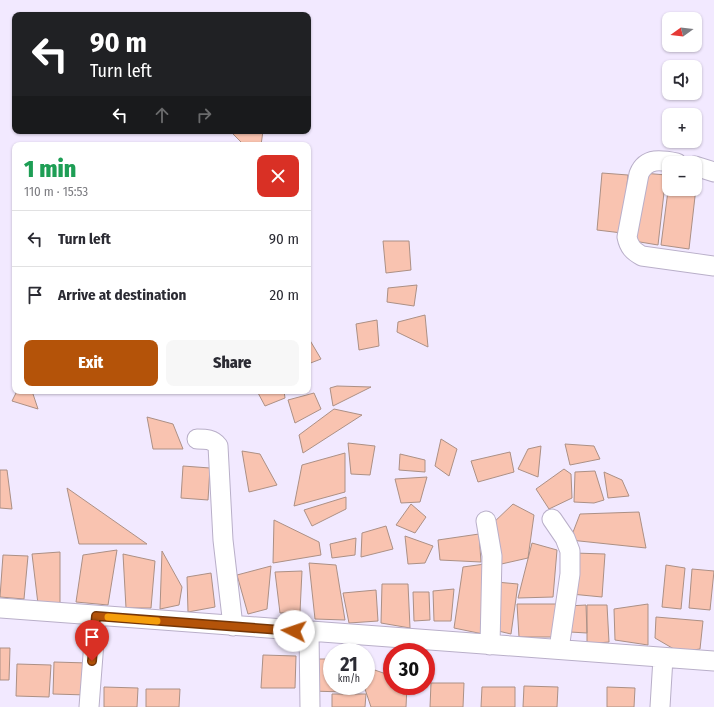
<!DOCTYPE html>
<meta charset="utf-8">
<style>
body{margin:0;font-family:"Fira Sans Condensed",sans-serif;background:#f7f7f7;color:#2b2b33;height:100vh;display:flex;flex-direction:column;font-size:15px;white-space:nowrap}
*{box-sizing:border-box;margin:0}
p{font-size:13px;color:#7c7c81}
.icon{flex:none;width:22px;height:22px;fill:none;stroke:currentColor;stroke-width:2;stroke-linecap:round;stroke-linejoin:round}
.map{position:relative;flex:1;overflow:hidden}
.sheet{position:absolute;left:12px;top:142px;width:299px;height:252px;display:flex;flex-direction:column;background:#fff;border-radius:8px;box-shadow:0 1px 3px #0004}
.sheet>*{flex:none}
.hud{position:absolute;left:12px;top:12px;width:299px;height:122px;border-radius:8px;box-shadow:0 1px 3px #0004;background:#202124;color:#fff;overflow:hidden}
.needle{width:26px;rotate:255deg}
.fabs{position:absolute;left:662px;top:12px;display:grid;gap:8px}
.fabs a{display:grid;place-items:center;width:40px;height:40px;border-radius:8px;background:#fff;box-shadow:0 1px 3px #0004;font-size:20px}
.speed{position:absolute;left:323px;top:643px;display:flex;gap:8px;font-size:20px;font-weight:700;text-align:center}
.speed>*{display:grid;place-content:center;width:52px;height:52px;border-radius:50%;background:#fff;box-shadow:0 1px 3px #0004;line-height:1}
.speed small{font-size:10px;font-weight:400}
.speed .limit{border:6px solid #d22;background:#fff;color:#111}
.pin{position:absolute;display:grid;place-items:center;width:34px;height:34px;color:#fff;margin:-41px -17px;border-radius:50% 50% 50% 0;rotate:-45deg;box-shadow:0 0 4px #0007}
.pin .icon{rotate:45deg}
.me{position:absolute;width:44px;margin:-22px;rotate:274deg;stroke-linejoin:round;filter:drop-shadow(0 0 3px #0008)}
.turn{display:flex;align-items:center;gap:14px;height:84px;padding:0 12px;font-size:18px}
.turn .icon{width:52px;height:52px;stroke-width:2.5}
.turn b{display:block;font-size:28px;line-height:34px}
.lanes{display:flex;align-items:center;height:38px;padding:0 12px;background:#0003;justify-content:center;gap:20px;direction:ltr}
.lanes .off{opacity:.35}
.round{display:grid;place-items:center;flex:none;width:42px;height:42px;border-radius:8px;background:#f7f7f7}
.head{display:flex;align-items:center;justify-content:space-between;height:68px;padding:0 12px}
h1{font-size:24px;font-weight:800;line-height:30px;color:#1e9e55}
.primary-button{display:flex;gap:8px;margin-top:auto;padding:8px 12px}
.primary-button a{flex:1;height:46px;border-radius:8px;background:#b45309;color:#fff;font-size:16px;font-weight:800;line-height:46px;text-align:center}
.primary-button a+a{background:#f7f7f7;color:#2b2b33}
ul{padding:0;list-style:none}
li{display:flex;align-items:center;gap:12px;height:56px;padding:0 12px;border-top:1px solid #e1e1e2}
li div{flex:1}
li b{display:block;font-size:15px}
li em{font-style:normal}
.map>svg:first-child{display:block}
.building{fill:#f9c3b0;stroke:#ac9085}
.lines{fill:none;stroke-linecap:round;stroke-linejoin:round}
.minor-casing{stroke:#b9afc9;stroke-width:21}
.minor{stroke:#fff;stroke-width:19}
.route-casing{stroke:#753606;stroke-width:10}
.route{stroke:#b45309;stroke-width:7}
.slow{stroke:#f59e0b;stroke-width:7}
</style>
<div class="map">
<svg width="714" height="707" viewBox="0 0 714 707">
<rect width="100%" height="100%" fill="#f2e9ff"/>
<path class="building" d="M230,131H263L261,145H244Z
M602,173L628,175L622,233L597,230Z
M643,173L666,175L658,245L634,241Z
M695,179H697L689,249L661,245L669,183V189H695Z
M383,241H409L411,270L386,273Z
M417,285L414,306L387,302L388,288Z
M425,315L428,347L397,332L398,322Z
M377,320L379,346L359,350L356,324Z
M308,337L321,359L308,364Z
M337,386L371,387L333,406L330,388Z
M17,391H32L38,409L12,401Z
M257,391H284L285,398L265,406Z
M314,393L321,409L295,423L288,400Z
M334,409L362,415L303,453L299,435Z
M147,417L173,424L183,449H153Z
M441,439L457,449L449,476L435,466Z
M348,443L375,446L370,475L351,474Z
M565,444L594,446L600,459L570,465Z
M541,446L538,477L518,469L528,449Z
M242,451L260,454L277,485L249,492Z
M510,452L514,472L478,482L471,461Z
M345,453V492L294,506L302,465Z
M400,454L425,460V472L399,470Z
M183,466L210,468L208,500L181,498Z
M564,469L571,474L572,498L549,509L536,489Z
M0,470H7L12,509L0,508Z
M595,471L604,500L594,503L574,502L575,472Z
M604,472L622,480L629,496L608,498Z
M427,477L420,502L401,503L395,479Z
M67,488L147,544H79Z
M346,497V509L312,526L304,510Z
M411,504L426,517L415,533L396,525Z
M513,504L534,515L528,558L497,565L491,525Z
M639,512L646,548L570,540L580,514Z
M274,520L319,542L321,555L273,563Z
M386,526L393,549L361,557L362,533Z
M479,534L481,562L440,560L438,540Z
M405,536L433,546L425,563L408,564Z
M356,538L355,555L332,558L330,544Z
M532,543L557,550L553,597L518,598Z
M117,550L108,605L76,602L83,555Z
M162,551L182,587L179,605L160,609Z
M60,552V603L38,604L32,554Z
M574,553L605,554L602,597L571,594Z
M123,554L155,561L151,608H126Z
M3,555L28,556L24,599L0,597Z
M309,563L336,565L345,620L315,619Z
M485,564L483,634L454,628L463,567Z
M666,565L685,568L681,609L662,607Z
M271,566L267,609L248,614L237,575Z
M692,569L714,571L710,610L689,608Z
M302,571L300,612L280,613L275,572Z
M211,573L215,607L188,612L187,577Z
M496,582L518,584L511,634L494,630Z
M382,584H408L410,628L381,623Z
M454,589L451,621H434L433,591Z
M376,590L378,621L349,623L343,593Z
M413,592H429L430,620L414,621Z
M517,604H557L559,637H519Z
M648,604V645L615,640L614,609Z
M586,605L587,633L570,632L567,606Z
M587,605H607L609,642L587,644Z
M656,617L703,621L700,649L679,652L655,638Z
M0,648H10L9,680H0Z
M263,655L296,656L295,688H261Z
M312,659H332V686H345L344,692L311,691Z
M54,662L88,663L87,695L53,694Z
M17,664L51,665L49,697L16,696Z
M366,667L392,676V686H407L406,707H371L364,686H366Z
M431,683H464L463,707H430Z
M524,686L558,687L557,707H523Z
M104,687L138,688L137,707H104Z
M482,687H515V707H481Z
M607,687L635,688L634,707H607Z
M146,689H180L179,707H146Z
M332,694H366L365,707H332Z"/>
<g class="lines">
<defs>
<path id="minor" d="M677,163C662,160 646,157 639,174L627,237C629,247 633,251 642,256L714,266
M695,166L714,172
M197,439C206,439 213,439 218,446L223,540L233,626
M552,519L565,538L570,551V574L559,649
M486,521L492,556L490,645
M0,608L714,661
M309,632L310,707
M89,707L96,616
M660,707L663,658"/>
</defs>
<use href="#minor" class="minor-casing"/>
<use href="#minor" class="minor"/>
</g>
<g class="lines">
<defs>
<path id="route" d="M92,661L96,616L294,631"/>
</defs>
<use href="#route" class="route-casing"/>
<use href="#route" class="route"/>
<path class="slow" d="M108,617L157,621"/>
</g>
</svg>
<div class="fabs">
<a><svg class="needle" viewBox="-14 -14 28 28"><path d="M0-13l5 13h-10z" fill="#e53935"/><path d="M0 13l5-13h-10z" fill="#7c7c81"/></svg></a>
<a><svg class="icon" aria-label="sound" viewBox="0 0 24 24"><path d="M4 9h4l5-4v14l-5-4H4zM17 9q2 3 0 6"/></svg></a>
<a>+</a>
<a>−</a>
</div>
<div class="speed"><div>21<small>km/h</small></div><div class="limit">30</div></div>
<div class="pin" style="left:92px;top:661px;background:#d93025"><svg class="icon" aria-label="arrive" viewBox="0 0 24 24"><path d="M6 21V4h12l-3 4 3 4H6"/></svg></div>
<svg class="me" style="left:294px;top:631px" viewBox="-20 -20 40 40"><circle r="19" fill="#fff"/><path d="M0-13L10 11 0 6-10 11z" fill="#b45309"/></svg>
<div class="hud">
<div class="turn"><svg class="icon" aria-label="left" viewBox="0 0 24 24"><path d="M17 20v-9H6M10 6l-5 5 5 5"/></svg><div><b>90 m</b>Turn left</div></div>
<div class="lanes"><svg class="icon" aria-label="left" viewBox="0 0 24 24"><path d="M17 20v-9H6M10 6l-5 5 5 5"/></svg><svg class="icon off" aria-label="ahead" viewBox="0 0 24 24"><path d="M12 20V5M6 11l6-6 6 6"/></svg><svg class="icon off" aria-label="right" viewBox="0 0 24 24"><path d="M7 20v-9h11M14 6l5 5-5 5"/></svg></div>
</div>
<section class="sheet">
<div class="head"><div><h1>1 min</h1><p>110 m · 15:53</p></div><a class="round" style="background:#d93025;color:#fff"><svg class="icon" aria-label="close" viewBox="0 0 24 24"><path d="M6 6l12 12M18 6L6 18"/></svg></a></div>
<ul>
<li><svg class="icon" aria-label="left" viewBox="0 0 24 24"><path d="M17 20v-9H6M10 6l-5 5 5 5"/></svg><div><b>Turn left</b></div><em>90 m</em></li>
<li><svg class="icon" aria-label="arrive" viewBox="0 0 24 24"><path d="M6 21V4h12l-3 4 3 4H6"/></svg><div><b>Arrive at destination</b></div><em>20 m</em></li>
</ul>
<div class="primary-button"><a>Exit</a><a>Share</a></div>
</section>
</div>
